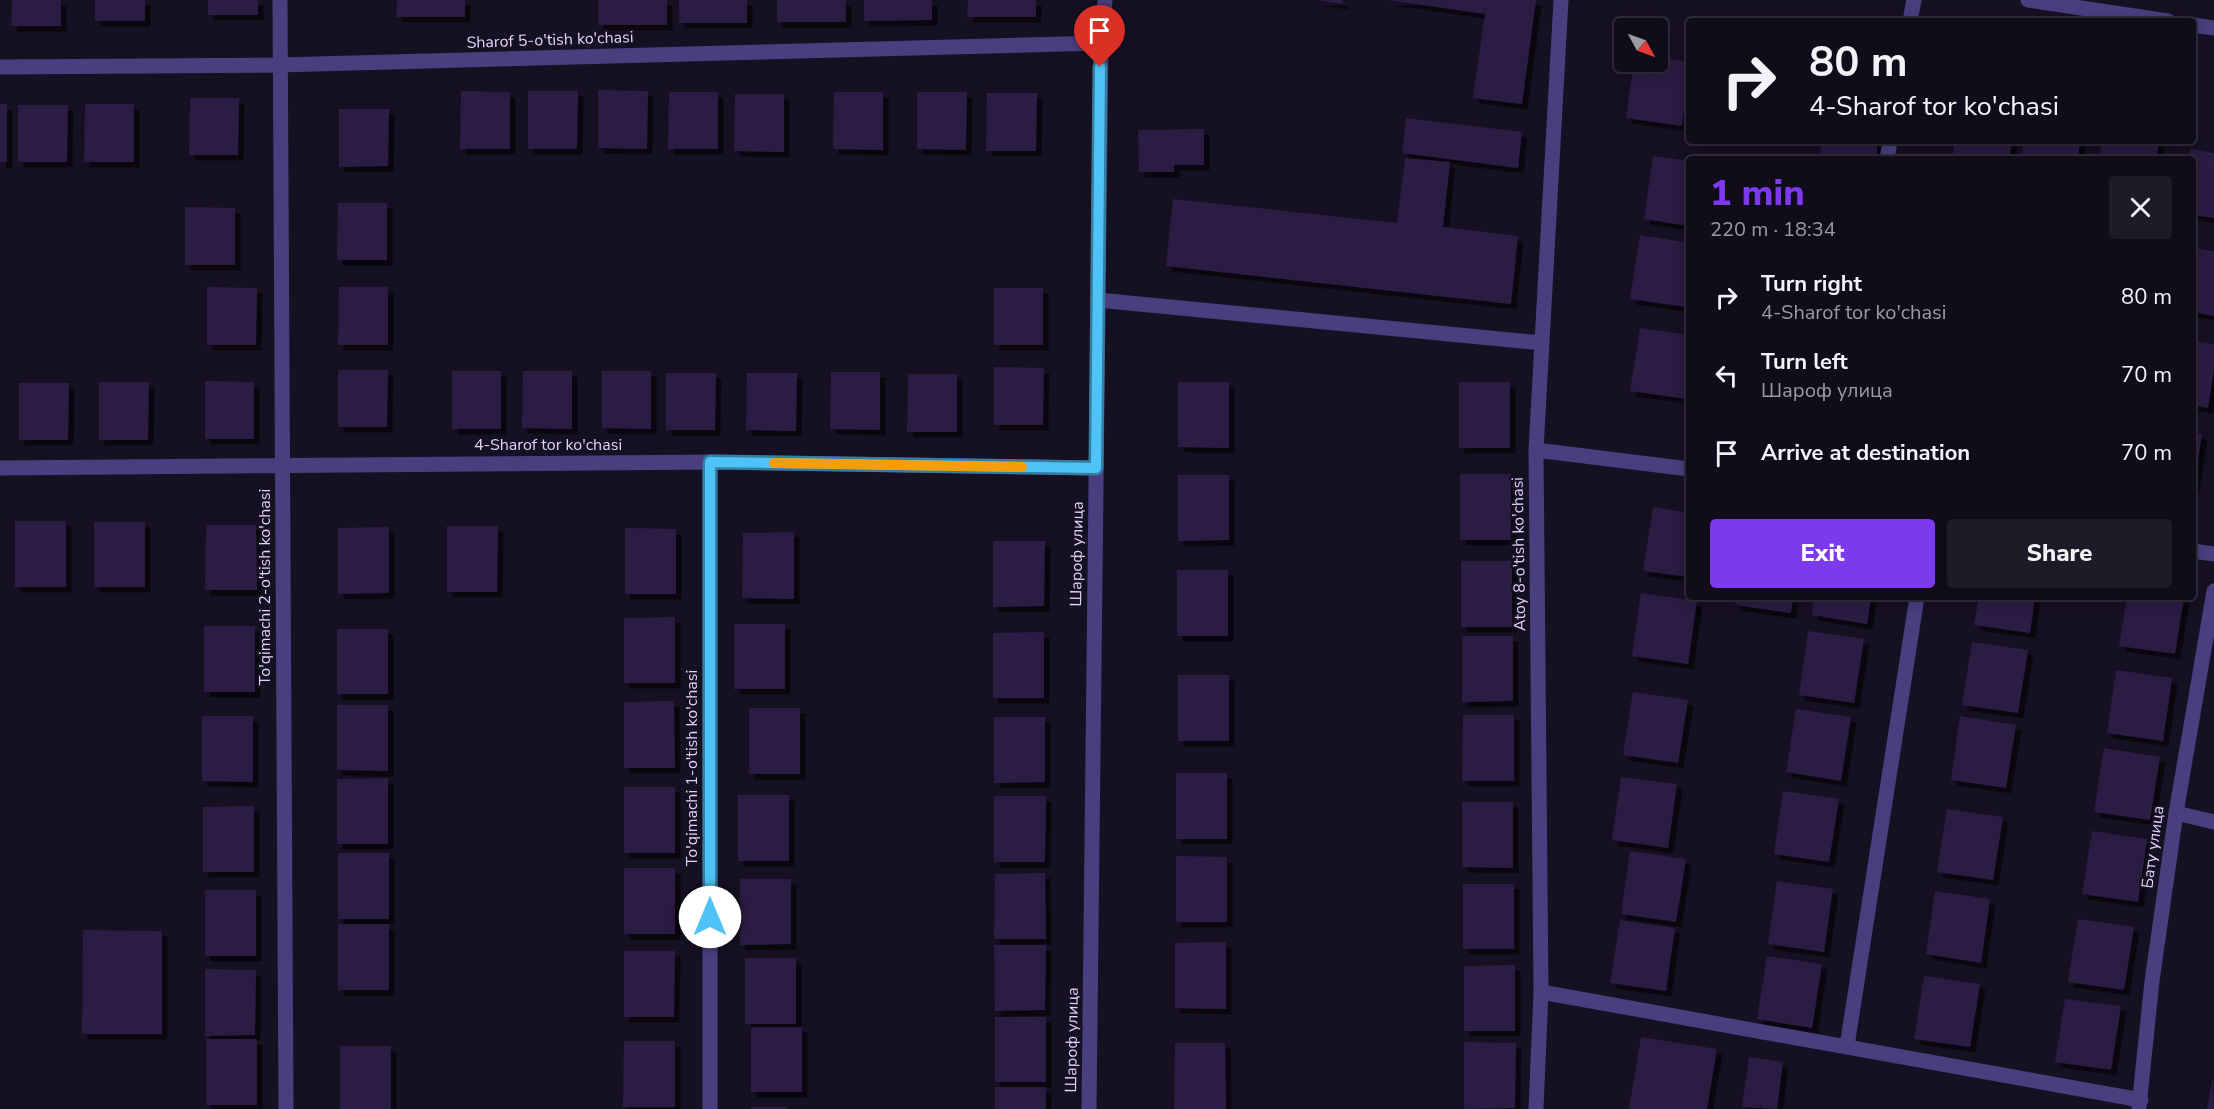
<!DOCTYPE html>
<meta charset="utf-8">
<style>
body{margin:0;font-family:"Nunito Sans",sans-serif;background:#1e1a27;color:#f1f3f6;height:100vh;display:flex;flex-direction:column;font-size:22px;white-space:nowrap}
*{box-sizing:border-box;margin:0}
p{font-size:20px;color:#9c9ba2}
.icon{flex:none;width:33px;height:33px;fill:none;stroke:currentColor;stroke-width:2;stroke-linecap:round;stroke-linejoin:round}
.map{position:relative;flex:1;overflow:hidden}
.sheet{position:absolute;left:1686px;top:156px;width:510px;height:444px;display:flex;flex-direction:column;background:#100c1a;border-radius:6px;box-shadow:0 3px 15px #0003,0 0 0 2px #302c39}
.sheet>*{flex:none}
.top-card{position:absolute;left:1686px;top:18px;width:510px;height:126px;border-radius:6px;box-shadow:0 3px 15px #0003,0 0 0 2px #302c39;background:#100c1a;color:#f1f3f6;overflow:hidden}
.needle{width:39px;rotate:130deg}
.tools{position:absolute;left:1614px;top:18px;display:grid;gap:12px}
.tools a{display:grid;place-items:center;width:54px;height:54px;border-radius:6px;background:#100c1a;box-shadow:0 3px 15px #0003,0 0 0 2px #302c39;font-size:30px}
.pin{position:absolute;display:grid;place-items:center;width:51px;height:51px;color:#fff;margin:-62px -26px;border-radius:50% 50% 50% 0;rotate:-45deg;box-shadow:0 0 6px #0007}
.pin .icon{rotate:45deg}
.me{position:absolute;width:66px;margin:-33px;rotate:0deg;stroke-linejoin:round;filter:drop-shadow(0 0 4px #0008)}
.turn{display:flex;align-items:center;gap:21px;height:126px;padding:0 24px;font-size:27px}
.turn .icon{width:78px;height:78px;stroke-width:2.5}
.turn b{display:block;font-size:42px;line-height:51px}
.round{display:grid;place-items:center;flex:none;width:63px;height:63px;border-radius:6px;background:#1e1a27}
.head{display:flex;align-items:center;justify-content:space-between;height:102px;padding:0 24px}
h1{font-size:36px;font-weight:800;line-height:45px;color:#7c3aed}
.cta{display:flex;gap:12px;margin-top:auto;padding:12px 24px}
.cta a{flex:1;height:69px;border-radius:6px;background:#7c3aed;color:#fff;font-size:24px;font-weight:800;line-height:69px;text-align:center}
.cta a+a{background:#1e1a27;color:#f1f3f6}
ul{padding:0;list-style:none}
li{display:flex;align-items:center;gap:18px;height:78px;padding:0 24px}
li div{flex:1}
li b{display:block;font-size:22px}
li em{font-style:normal}
.map>svg:first-child{display:block}
.building{fill:#2a1d43;filter:url(#shadow)}
.lines{fill:none;stroke-linecap:round;stroke-linejoin:round}
.minor{stroke:#4a3e7f;stroke-width:15}
.tertiary{stroke:#4a3e7f;stroke-width:15}
.route-casing{stroke:#337fa1;stroke-width:15}
.route{stroke:#4fc3f7;stroke-width:10}
.slow{stroke:#f59e0b;stroke-width:10}
.labels{text-anchor:middle;dominant-baseline:central;stroke-width:5;stroke-linejoin:round;paint-order:stroke}
.street-label{font-size:16px;fill:#dfd5fc;stroke:#161023}
</style>
<div class="map">
<svg width="2214" height="1109" viewBox="0 0 2214 1109">
<defs>
<filter id="shadow"><feDropShadow dx="5.5" dy="5.5" stdDeviation="0" flood-color="#0009"/></filter>
</defs>
<rect width="100%" height="100%" fill="#161023"/>
<path class="building" d="M12,0H61V26H11Z
M95,0H145V21H95Z
M208,0H258V15H208Z
M397,0H465V17H396Z
M598,0H667V25H598Z
M679,0H747V23H679Z
M777,0H846V22H777Z
M864,0H932V20L864,21Z
M968,0H1036V17H967Z
M1321,0H1343V4L1321,1Z
M1388,0H1536L1522,104L1473,98L1485,14Z
M1658,57L1689,62L1682,126L1626,118L1634,62H1658Z
M598,90L648,91L647,149L598,148Z
M461,91L510,92V149H460Z
M528,91H578L577,149H528Z
M669,92H718V149H668Z
M834,92H883V150L833,149Z
M917,92H967L966,150L917,149Z
M987,93H1037L1036,151H986Z
M735,94H784V152L734,151Z
M190,98H239L238,155H189Z
M0,104H7V162H0Z
M85,104H134V162H84Z
M18,105H68L67,162H18Z
M339,109H389L388,166L339,167Z
M1406,118L1522,132L1518,168L1402,153Z
M1204,129V165H1174V172H1139L1138,130Z
M1822,141H1878L1876,159H1819Z
M1955,141H2012L2009,159H1952Z
M2024,141H2080L2078,159H2021Z
M2102,141H2159L2156,159H2099Z
M2190,149L2214,153V218L2193,215V159H2189Z
M1653,156L1689,161V226L1644,219Z
M1405,158L1450,162L1443,227L1518,236L1511,304L1166,266L1173,199L1397,223Z
M338,203H387V260H337Z
M185,207L235,208V265H185Z
M1640,235L1689,243L1686,307L1630,299Z
M2193,248L2214,251V316L2193,312Z
M207,287L257,288L256,345H207Z
M339,287H388V345H338Z
M994,288H1043V345H994Z
M1640,328L1689,335L1686,399L1630,391Z
M2193,341L2214,344V367L2208,408L2193,405Z
M994,367L1044,368L1043,425H994Z
M338,370H388L387,427H338Z
M452,371H501V429H452Z
M523,371H572V429L522,428Z
M602,371H651V429L602,428Z
M831,372H880V430L830,429Z
M666,373H716L715,430H666Z
M747,373H797L796,431L746,430Z
M908,374H957V432H907Z
M205,381L254,382V439H205Z
M99,382H149L148,440H99Z
M1178,382H1229V448L1178,447Z
M1459,382H1510V448H1459Z
M19,383H69L68,440H19Z
M2193,433L2202,434L2194,486H2193Z
M1460,474H1511V540H1460Z
M1178,475H1229V540L1178,541Z
M1653,507L1689,513V577L1643,571Z
M15,521H66V587H15Z
M94,522H145V587H94Z
M206,525H256L257,590H205Z
M447,526H498L497,592H447Z
M389,527V593L338,594V528Z
M625,528L676,529V594H625Z
M794,532V599L742,598L743,533Z
M993,541H1045L1044,606L993,607Z
M1461,561H1512V627H1461Z
M1177,570H1228V636H1177Z
M1641,593L1697,601L1688,664L1632,656Z
M1736,597H1793L1791,613L1735,605Z
M1814,597H1871L1867,624L1812,615Z
M1979,597H2035L2030,633L1974,625Z
M2127,597H2184L2175,654L2119,646Z
M675,617V683H624V618Z
M734,624H785V689H734Z
M204,626H255V692H204Z
M337,629H388V694H337Z
M1808,631L1864,639L1854,703L1799,695Z
M1044,632V698H993V633Z
M1462,636H1513V701L1462,702Z
M1972,642L2028,650L2018,713L1962,705Z
M2116,670L2172,678L2163,741L2107,733Z
M1178,675H1229V741H1178Z
M1633,692L1688,700L1678,763L1623,755Z
M674,701L675,768H624V702Z
M337,705H388V771L337,770Z
M749,708H800V774H749Z
M1796,709L1851,717L1841,781L1786,772Z
M1463,715H1514V781H1462Z
M202,716H253V782L202,781Z
M1960,716L2016,725L2006,788L1951,780Z
M994,717H1045V782L994,783Z
M2104,748L2160,757L2150,820L2094,812Z
M1176,773H1227V839H1176Z
M1621,777L1677,784L1668,848L1612,840Z
M388,778V844H337V779Z
M624,787H675V853H624Z
M1783,791L1839,799L1829,862L1774,854Z
M738,795H789V861H738Z
M994,796H1046L1045,862H994Z
M1462,802H1513V868L1462,867Z
M254,806V872H203V807Z
M1947,809L2003,817L1993,880L1937,872Z
M2092,831L2147,839L2138,902L2082,894Z
M1630,851L1686,859L1676,922L1621,914Z
M338,853H389V919H338Z
M1176,856L1227,857V922H1176Z
M624,868H675V934H624Z
M1045,873L1046,939H994L995,874Z
M740,879H791V944L740,945Z
M1777,881L1833,889L1824,952L1768,944Z
M1463,884H1514V949H1463Z
M205,890H256V956H205Z
M1935,891L1990,899L1981,963L1926,954Z
M2078,919L2134,927L2124,990L2068,982Z
M1620,920L1675,928L1666,991L1610,983Z
M338,924H389V990H338Z
M83,930L162,931V1034H82Z
M1226,942V1009L1175,1008V943Z
M994,945H1046L1045,1010L995,1011Z
M624,951H675L674,1017H624Z
M1767,956L1822,964L1812,1028L1757,1019Z
M745,958H796V1024H745Z
M1515,965V1031H1464V966Z
M205,969L256,970L255,1035L205,1036Z
M1924,976L1980,984L1970,1047L1914,1039Z
M2065,999L2121,1006L2111,1070L2055,1062Z
M995,1017H1046V1082H995Z
M751,1027H802V1092H751Z
M1641,1037L1717,1049L1707,1109H1629Z
M206,1039H257V1105H206Z
M624,1041H675V1107H623Z
M1464,1042L1516,1043L1515,1108L1464,1109Z
M1175,1043H1225L1226,1109H1174Z
M340,1046H391V1109H340Z
M1749,1057L1783,1062L1777,1109L1742,1107Z
M2213,1077L2214,1109H2207Z
M995,1087H1046V1109H995Z
M751,1107H787V1109H751Z"/>
<g class="lines">
<path class="minor" d="M280,0L286,1109
M2028,0L2168,21
M1910,21L1914,0
M2193,25L2214,28
M0,67L278,65L1101,43
M1887,159L1890,141
M1098,300L1542,343
M1536,450L1689,469
M710,462V1109
M0,468L710,462L1096,468
M2193,551L2214,554
M2176,813L2214,822
M1541,992L2141,1100
M1847,1046L1917,597
M2139,1107L2152,981L2176,813L2214,591
M1536,1109L1541,992L1536,450L1561,0"/>
<path class="tertiary" d="M1089,1109L1101,43L1105,0"/>
</g>
<g class="lines">
<defs>
<path id="route" d="M710,917V462L1096,468L1100,67"/>
</defs>
<use href="#route" class="route-casing"/>
<use href="#route" class="route"/>
<path class="slow" d="M774,463L1022,467"/>
</g>
<g class="labels">
<g class="street-label">
<text transform="translate(550 40) rotate(-2)">Sharof 5-o'tish ko'chasi</text>
<text x="548" y="445">4-Sharof tor ko'chasi</text>
<text transform="translate(1077 554) rotate(-89)">Шароф улица</text>
<text transform="translate(1519 554) rotate(-91)">Atoy 8-o'tish ko'chasi</text>
<text transform="translate(265 587) rotate(-90)">To'qimachi 2-o'tish ko'chasi</text>
<text transform="translate(692 768) rotate(-90)">To'qimachi 1-o'tish ko'chasi</text>
<text transform="translate(2153 847) rotate(-82)">Бату улица</text>
<text transform="translate(1072 1040) rotate(-89)">Шароф улица</text>
</g>
</g>
</svg>
<div class="tools">
<a><svg class="needle" viewBox="-14 -14 28 28"><path d="M0-13l5 13h-10z" fill="#e53935"/><path d="M0 13l5-13h-10z" fill="#9c9ba2"/></svg></a>
</div>
<div class="pin" style="left:1100px;top:67px;background:#d93025"><svg class="icon" aria-label="arrive" viewBox="0 0 24 24"><path d="M6 21V4h12l-3 4 3 4H6"/></svg></div>
<svg class="me" style="left:710px;top:917px" viewBox="-20 -20 40 40"><circle r="19" fill="#fff"/><path d="M0-13L10 11 0 6-10 11z" fill="#4fc3f7"/></svg>
<div class="top-card">
<div class="turn"><svg class="icon" aria-label="right" viewBox="0 0 24 24"><path d="M7 20v-9h11M14 6l5 5-5 5"/></svg><div><b>80 m</b>4-Sharof tor ko'chasi</div></div>
</div>
<section class="sheet">
<div class="head"><div><h1>1 min</h1><p>220 m · 18:34</p></div><a class="round"><svg class="icon" aria-label="close" viewBox="0 0 24 24"><path d="M6 6l12 12M18 6L6 18"/></svg></a></div>
<ul>
<li><svg class="icon" aria-label="right" viewBox="0 0 24 24"><path d="M7 20v-9h11M14 6l5 5-5 5"/></svg><div><b>Turn right</b><p>4-Sharof tor ko'chasi</p></div><em>80 m</em></li>
<li><svg class="icon" aria-label="left" viewBox="0 0 24 24"><path d="M17 20v-9H6M10 6l-5 5 5 5"/></svg><div><b>Turn left</b><p>Шароф улица</p></div><em>70 m</em></li>
<li><svg class="icon" aria-label="arrive" viewBox="0 0 24 24"><path d="M6 21V4h12l-3 4 3 4H6"/></svg><div><b>Arrive at destination</b></div><em>70 m</em></li>
</ul>
<div class="cta"><a>Exit</a><a>Share</a></div>
</section>
</div>
